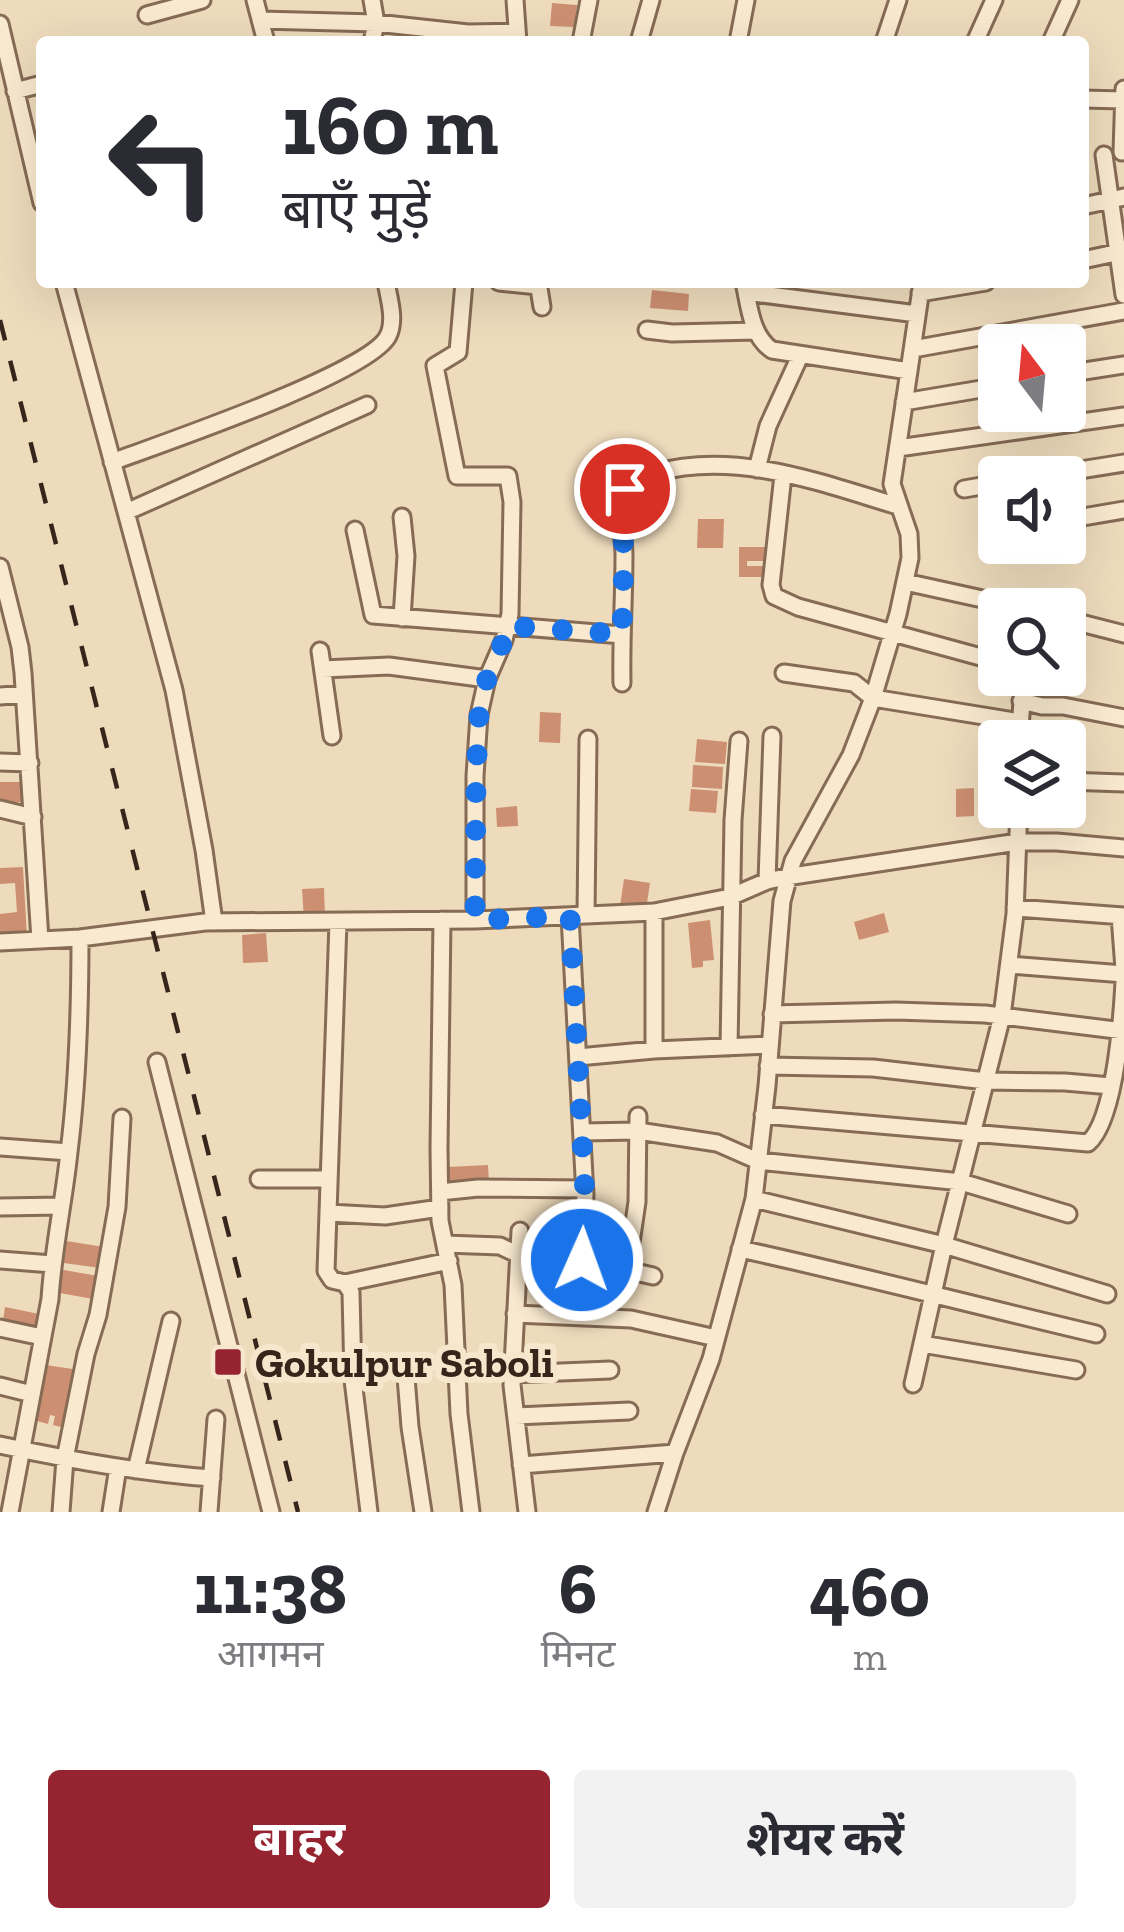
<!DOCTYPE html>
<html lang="hi">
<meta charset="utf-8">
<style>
body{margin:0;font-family:"Zilla Slab","Noto Sans Devanagari",serif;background:#f2f2f3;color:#2b2b33;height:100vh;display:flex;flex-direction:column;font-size:45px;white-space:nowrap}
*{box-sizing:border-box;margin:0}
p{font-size:39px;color:#7c7c81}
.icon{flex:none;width:66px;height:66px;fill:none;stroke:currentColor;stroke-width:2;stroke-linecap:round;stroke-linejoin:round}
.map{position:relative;height:1512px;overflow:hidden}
.side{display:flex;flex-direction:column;background:#fff;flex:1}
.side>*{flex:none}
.guide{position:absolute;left:36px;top:36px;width:1053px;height:252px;border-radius:12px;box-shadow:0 12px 48px #0002;background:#fff;color:#2b2b33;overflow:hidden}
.needle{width:78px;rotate:344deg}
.fabs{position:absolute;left:978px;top:324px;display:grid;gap:24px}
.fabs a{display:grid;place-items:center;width:108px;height:108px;border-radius:12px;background:#fff;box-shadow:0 12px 48px #0002;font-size:60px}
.pin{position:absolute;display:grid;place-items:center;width:102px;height:102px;color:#fff;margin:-51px;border:6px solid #fff;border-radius:50%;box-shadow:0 3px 12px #0007}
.me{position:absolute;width:132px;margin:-66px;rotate:2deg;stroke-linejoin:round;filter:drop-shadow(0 0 9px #0008)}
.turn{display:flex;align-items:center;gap:42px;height:252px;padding:0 48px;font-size:54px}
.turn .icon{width:156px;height:156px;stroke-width:2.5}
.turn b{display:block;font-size:84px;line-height:102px}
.eta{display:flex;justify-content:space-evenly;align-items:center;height:204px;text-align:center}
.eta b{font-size:72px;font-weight:700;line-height:84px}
.button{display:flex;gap:24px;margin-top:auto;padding:24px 48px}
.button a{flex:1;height:138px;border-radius:12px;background:#962430;color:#fff;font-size:48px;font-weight:700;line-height:138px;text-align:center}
.button a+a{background:#f2f2f3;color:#2b2b33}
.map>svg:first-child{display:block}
.building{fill:#cd8f71}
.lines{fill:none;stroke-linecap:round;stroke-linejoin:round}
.street-casing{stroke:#866b55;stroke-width:21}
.street{stroke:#f9e9cf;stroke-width:15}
.rail{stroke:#35251b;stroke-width:4.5;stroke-dasharray:21 21;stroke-linecap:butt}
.route{stroke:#1a73e8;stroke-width:21;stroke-dasharray:0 37.8}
.poi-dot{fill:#962430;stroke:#f6e6cc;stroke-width:4.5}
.labels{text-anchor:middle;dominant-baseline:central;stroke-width:12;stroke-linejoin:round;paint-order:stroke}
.poi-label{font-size:42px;font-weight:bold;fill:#35251b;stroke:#f6e6cc;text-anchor:start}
</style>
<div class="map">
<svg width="1124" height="1512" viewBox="0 0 1124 1512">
<rect width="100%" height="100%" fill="#eedbbc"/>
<path class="building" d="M552,3L577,5L575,27L550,26Z
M652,290L689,294L688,311L650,308Z
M698,519H724L723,548H697Z
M739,547H766V561H747V566H766V577H739Z
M540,712L561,713L560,743L539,742Z
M697,739L727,742L725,764L695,762Z
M693,765L723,767L722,789L692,787Z
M0,782H23V802L0,803Z
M974,788V816L956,817V789Z
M691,789L718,791L716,813L689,811Z
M517,806L518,826L497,827L496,808Z
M23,867L27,937L0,939V914L17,912L15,883L0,884V868Z
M624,879L650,883L646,910L620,906Z
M324,888L325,917L304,919L302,889Z
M884,913L889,932L859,940L854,922Z
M710,920L714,960L703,961V967L692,968L688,923Z
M266,933L268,962L243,963L242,935Z
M488,1165L489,1182L447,1184V1167Z
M60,1240L104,1247L101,1268L56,1262Z
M58,1269L98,1276L93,1299L54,1292Z
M5,1307L44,1315L40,1335L2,1327Z
M46,1365L79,1370L69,1429L53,1425L55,1416L50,1415L48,1424L37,1421Z"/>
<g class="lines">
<defs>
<path id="street" d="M255,0L266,42
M515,0L518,42
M147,15L202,0
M260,20L376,23L468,33L517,32
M0,24L42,203
M372,42L376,23L372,0
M581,42L589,0
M639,42L651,0
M738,42L746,0
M884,42L898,0
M975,42L994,0
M1051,42L1070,0
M15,91L42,84
M1083,99L1123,100
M1122,152L1124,89
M1104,155L1124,295
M1083,206L1124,197
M1083,260L1124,251
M64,282L174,690L204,850L214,922
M464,282L458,352L435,366L457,476H508L512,502L510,614L504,640L487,679L479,715L475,776V920
M499,282L538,286
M538,282L542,307
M744,282C749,305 751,336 772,350L909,371L922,282
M746,292L917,314
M920,293L986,282
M647,330L672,333L756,331
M913,349L1124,311
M1065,374L1124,365
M904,402L999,386
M898,448L1124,416
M112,462C160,444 370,373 388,336C396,320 389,299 386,282
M757,469L768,426L800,356
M783,475L771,585L774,596L798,607L999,662
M1036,477L1124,463
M964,489L999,483
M126,512L367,405
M402,517L406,556L402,618
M1065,520L1124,510
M355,530L373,615L622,635
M0,567L20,647L23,673L40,940
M905,582L1028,609
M1065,619L1124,634
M320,651L332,736
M323,669L389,666L487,679
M784,673L854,683L873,698L1020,722
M622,683C621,640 624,598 624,555C624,535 616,509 625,491C630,480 645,476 655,473C736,450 821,483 898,506
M0,696L24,694
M1021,701L1042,706H1063L1124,718
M1019,741L1024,675
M0,762L30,763
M1065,781L1124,783
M0,809L33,817
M767,881L772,736
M1015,908L1124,916
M586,915L588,739
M570,916L585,1195L582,1260
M1120,916L1124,969
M442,920L439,1148L440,1221L453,1285L459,1414L471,1512
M338,922L326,1271L332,1280L345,1283L351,1292L353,1380L369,1512
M0,942L80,938L205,922L475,920L654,912L730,897L767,881L786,877L1018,842H1057L1124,848
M1009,965L1124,974
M772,1014L896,1011L985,1014L1124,1031
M729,1047L733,820L739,741
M654,1050V912
M578,1057L654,1050L770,1045
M157,1062L271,1512
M768,1066L873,1068L986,1081L1065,1082L1111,1086
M763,1115L1088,1143C1115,1120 1122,1018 1124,982
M582,1132L638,1131L717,1143L758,1161L961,1182L1068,1214
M0,1147L69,1152
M259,1179H329
M440,1192L478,1188L585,1189
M754,1199L944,1245L1107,1294
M0,1207L61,1206
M328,1213L385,1216L440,1208
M520,1231L512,1385L527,1512
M445,1244L500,1246L519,1255L582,1260L653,1276
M740,1249C859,1275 977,1306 1096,1334
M0,1260L52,1264
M627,1270L637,1202L638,1116
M345,1283L449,1261
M515,1314L631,1319L716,1338
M0,1328L42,1337
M922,1344L1076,1370
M512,1374L610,1370
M406,1377L410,1427L423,1512
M913,1384L944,1245L1002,1016L1015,914L1019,807
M0,1386L32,1394
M516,1416L629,1411
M0,1445C70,1460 140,1473 212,1478
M521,1465L675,1453
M136,1470L171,1321
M10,1512L50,1299C53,1249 64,1201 69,1152C78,1080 80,1009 80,938
M61,1512L65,1459L86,1354L98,1315L117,1207L122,1118
M111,1512L118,1467
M209,1512L216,1419
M656,1512L675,1453L711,1359L754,1199L767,1086L782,901L793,861L851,755L873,698L898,614L910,558L909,534L892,484L909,371"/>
</defs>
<use href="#street" class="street-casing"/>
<use href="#street" class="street"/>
<path class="rail" d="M0,320L298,1512"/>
</g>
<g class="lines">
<path class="route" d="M582,1260L585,1195L570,916L475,920L476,776L479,716L487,679L504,640L507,626L622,634L624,552L621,508L625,489"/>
</g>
<rect class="poi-dot" x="213" y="1347" width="30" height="30" rx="6"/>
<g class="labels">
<g class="poi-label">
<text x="255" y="1362">Gokulpur Saboli</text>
</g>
</g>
</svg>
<div class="fabs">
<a><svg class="needle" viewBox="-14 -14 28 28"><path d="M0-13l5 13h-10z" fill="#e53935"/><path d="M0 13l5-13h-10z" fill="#7c7c81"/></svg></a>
<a><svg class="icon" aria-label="sound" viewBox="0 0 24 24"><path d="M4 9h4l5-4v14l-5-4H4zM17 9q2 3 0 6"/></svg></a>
<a><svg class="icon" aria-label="search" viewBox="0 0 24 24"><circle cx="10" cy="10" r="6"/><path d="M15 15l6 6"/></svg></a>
<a><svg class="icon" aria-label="layers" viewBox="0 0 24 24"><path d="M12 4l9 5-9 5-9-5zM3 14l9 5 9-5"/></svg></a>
</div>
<div class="pin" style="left:625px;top:489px;background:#d93025"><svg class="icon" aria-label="arrive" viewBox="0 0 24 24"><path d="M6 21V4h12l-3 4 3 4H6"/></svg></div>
<svg class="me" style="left:582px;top:1260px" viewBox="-20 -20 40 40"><circle r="17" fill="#1a73e8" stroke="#fff" stroke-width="3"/><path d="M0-11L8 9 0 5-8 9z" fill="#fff"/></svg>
<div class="guide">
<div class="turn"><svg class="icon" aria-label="left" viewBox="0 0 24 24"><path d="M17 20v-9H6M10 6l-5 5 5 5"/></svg><div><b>160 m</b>बाएँ मुड़ें</div></div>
</div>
</div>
<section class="side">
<div class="eta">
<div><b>11:38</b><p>आगमन</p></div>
<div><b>6</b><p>मिनट</p></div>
<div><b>460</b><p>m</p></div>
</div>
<div class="button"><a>बाहर</a><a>शेयर करें</a></div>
</section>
